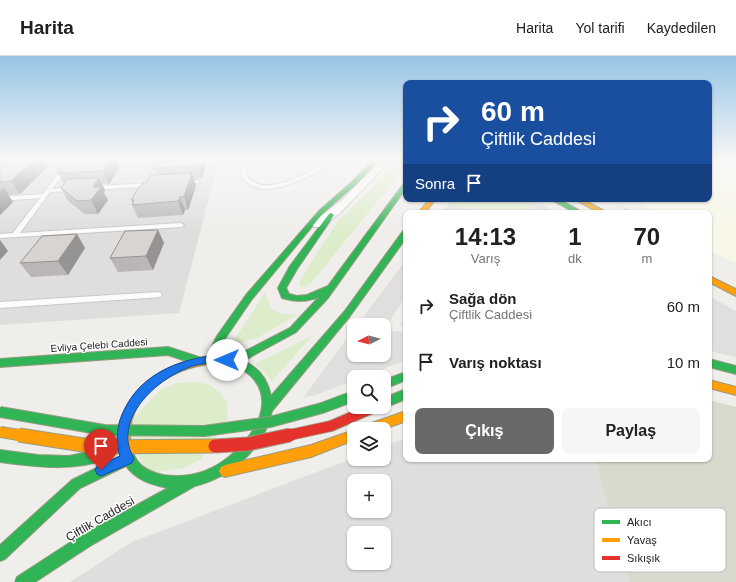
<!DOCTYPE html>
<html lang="tr">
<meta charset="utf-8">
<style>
body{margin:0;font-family:Helvetica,sans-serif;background:#f6f6f6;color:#202124;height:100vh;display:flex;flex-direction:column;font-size:15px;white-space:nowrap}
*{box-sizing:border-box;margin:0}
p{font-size:13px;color:#757577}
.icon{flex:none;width:22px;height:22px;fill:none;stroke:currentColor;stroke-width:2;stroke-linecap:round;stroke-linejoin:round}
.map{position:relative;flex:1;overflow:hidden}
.drawer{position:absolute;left:403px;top:154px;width:309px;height:252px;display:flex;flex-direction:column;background:#fff;border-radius:8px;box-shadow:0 1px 3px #0004}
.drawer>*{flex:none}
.hud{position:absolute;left:403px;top:24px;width:309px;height:122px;border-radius:8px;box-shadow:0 1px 3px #0004;background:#1a4fa0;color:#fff;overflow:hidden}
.needle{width:26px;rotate:264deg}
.fabs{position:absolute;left:347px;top:262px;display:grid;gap:8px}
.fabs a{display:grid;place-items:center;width:44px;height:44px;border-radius:8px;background:#fff;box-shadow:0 1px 3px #0004;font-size:20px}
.pin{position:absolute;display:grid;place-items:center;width:34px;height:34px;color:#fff;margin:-41px -17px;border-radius:50% 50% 50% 0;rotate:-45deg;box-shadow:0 0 4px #0007}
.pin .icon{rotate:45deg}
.me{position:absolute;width:44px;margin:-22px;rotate:270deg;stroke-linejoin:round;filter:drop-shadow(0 0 3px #0008)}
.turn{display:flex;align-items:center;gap:14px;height:84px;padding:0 12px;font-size:18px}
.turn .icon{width:52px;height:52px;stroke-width:2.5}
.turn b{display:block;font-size:28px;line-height:34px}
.then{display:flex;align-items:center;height:38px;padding:0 12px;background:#0003;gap:8px;font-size:15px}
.eta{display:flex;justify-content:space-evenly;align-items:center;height:68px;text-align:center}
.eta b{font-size:24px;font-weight:700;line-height:28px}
.primary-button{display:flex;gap:8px;margin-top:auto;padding:8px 12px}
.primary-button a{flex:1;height:46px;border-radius:8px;background:#6a6968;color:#fff;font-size:16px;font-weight:700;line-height:46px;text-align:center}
.primary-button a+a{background:#f6f6f6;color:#202124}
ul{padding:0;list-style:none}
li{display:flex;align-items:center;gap:12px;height:56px;padding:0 12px}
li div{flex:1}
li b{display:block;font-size:15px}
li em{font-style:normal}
header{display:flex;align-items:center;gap:24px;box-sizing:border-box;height:56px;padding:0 20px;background:#fff;border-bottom:1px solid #e0e0e0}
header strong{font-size:19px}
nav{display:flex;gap:22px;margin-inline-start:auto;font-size:14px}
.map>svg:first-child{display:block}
.residential{fill:#dfdedc;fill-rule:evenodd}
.education{fill:#f8f7e8}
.construction{fill:#d9d9cd}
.grass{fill:#ddeccb}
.parking{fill:#e0dfde}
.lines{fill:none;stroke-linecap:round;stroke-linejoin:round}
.lane-casing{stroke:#c9c8c7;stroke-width:2}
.street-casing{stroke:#c9c8c7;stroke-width:2}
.fast-casing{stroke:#999a82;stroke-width:2}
.slow-casing{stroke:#999a82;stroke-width:2}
.path{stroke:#dccecd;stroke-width:1.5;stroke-dasharray:1.5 1.5;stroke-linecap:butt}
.lane{fill:#fdfcfc;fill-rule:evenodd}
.street{fill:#fdfcfc;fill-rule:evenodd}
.fast{fill:#30b455;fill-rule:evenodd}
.slow{fill:#ff9f0a;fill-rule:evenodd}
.fast-bridge-casing{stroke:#999a82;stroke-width:12;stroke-linecap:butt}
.slow-bridge-far1-casing{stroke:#999a82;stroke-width:12;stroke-linecap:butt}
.slow-bridge-casing{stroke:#999a82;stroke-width:15;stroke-linecap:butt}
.jam-bridge-far1-casing{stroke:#999a82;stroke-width:12;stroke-linecap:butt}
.jam-bridge-casing{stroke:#999a82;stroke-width:15;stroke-linecap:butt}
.fast-bridge{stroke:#30b455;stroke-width:10}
.slow-bridge-far1{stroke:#ff9f0a;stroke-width:10}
.slow-bridge{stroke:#ff9f0a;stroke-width:13}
.jam-bridge-far1{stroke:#e5322d;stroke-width:10}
.jam-bridge{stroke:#e5322d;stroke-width:13}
.wall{fill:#b9b6b5}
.shaded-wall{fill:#969493}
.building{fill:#d7d4d2;stroke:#969493}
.route{fill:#1a73e8;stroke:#114b97}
.labels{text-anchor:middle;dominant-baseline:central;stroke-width:3;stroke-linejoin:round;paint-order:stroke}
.street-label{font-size:10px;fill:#222;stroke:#fff}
.near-street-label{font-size:12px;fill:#222;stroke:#fff}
.key{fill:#fff;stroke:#bdbdbd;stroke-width:1}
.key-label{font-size:11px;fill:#222}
</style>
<header>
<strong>Harita</strong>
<nav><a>Harita</a><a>Yol tarifi</a><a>Kaydedilen</a></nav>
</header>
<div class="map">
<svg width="736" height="526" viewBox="0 0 736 526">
<rect width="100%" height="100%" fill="#f0eeeb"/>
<path class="residential" d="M76,104H219L179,257L0,269V114Z
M406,382V403H595L629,526H70L132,486L354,402V403H384V390ZM354,425H384V455H354ZM354,477H384V507H354Z"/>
<path class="education" d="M709,104H736V207L709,195V182L711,181L709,180V157H658L634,146L604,143H709Z"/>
<path class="construction" d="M709,344L736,351V526H629L595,403H709Z"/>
<path class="grass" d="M400,104H406V107L397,121L312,226L306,231H300V224L338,165Z
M452,143H530L536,147L517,157H475L477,153L449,148Z
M265,237L271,253L279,257L297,259L257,282L231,289Z
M313,279L272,325L255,308Z
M194,326L208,328L220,336L227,347L228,362L201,403L184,412L148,417L123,374L160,334L177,327Z"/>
<path class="parking" d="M449,148L477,154L475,157H442Z
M541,148L558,157H519Z
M406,204V239L387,270L390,275L404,276L401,267L406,265V304L363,321H354V324L319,338L303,342L354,273V299H384V269H357Z
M709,240L736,255V301L709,295Z"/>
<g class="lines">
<defs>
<path id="lane" d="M64,104H68L66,115L52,133L72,131L75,133L72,135L50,136L20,177L181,167L184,169L181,171L0,182V178L13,177L40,142L0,145V141L43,138L60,115Z
M232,104H236L237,109L242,111L246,104H250L246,115L247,120C265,144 311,115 331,104H336C324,115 285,133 268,133C261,134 253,131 248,127C243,124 241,120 241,114L231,110Z
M197,124L200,126L199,127L184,129L181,127L184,125Z
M152,127L155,129L154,130L94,134L91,132L94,130Z
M158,236L161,237L162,239L161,241L0,252V246Z"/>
<path id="street" d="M40,104H64L59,107L0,115V109Z
M381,104H391L341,156L322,171H314L312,168L314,165L342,144Z"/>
<path id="fast" d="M373,104H379L357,127L324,156L252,243L224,284L218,298L232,302L290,272L319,241C306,246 296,246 282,242L278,232L290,210L329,158L331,157L334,159L297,213L286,232L289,238L297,240L307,239L328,230L404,127L406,126V132L328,242L296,276L243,305C259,311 268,324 271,340L344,256L403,175H406V182L350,260L272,355C264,393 231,421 195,430L90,490L35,526H15L17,521L80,480L168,432C152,429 136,424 126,410L80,432L5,503L0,505V489L72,424L121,400L118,389L120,385L124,384L128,385C132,393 133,400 139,407C145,414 154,417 163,419C177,421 192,420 205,415C237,403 284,353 251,320C241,310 227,310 215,304L211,307L208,306L206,303L217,280L246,239L320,154L353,125Z
M550,143H558L584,157H576Z
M168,291L202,302L203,305L202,308L198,309L168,299L0,311V303Z
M709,303L736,310V318L709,311Z
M406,316V324L384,333V324Z
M406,333V343L384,352L382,351H384V342Z
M106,392L110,394L112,398L110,402C74,416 37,411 0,406V394L38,399L69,400Z"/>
<path id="slow" d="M430,143H436L425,157H418Z
M574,143H582L608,157H600Z
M709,220L736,233V240L709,226Z
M219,298L222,299L224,302L222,305C212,308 200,309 190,312C166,319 139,338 132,363C129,373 132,384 128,393L124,394L120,393C116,383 118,369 122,360C140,318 177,305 219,298Z
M709,324L736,331V339L709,332Z
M406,355V365L384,373H364L366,369Z
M354,374V384L311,401L225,421L221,419L219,415L221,411L225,409L311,389Z"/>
</defs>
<use href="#lane" class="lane-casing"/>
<use href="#street" class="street-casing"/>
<use href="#fast" class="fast-casing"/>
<use href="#slow" class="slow-casing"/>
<path class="path" d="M619,150L635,157
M518,157L539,147"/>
<use href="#lane" class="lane"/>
<use href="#street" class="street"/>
<use href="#fast" class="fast"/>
<use href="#slow" class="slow"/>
<defs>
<path id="fast-bridge" d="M0,356L104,374L204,375L270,366L322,352L354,340"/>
<path id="slow-bridge-far1" d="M0,376L25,380"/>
<path id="slow-bridge" d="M19,379L96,391L215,390"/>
<path id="jam-bridge-far1" d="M285,380L331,370L375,351"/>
<path id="jam-bridge" d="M215,390L248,388L290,379"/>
</defs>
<use href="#fast-bridge" class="fast-bridge-casing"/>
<use href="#slow-bridge-far1" class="slow-bridge-far1-casing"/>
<use href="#slow-bridge" class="slow-bridge-casing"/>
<use href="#jam-bridge-far1" class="jam-bridge-far1-casing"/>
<use href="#jam-bridge" class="jam-bridge-casing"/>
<use href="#fast-bridge" class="fast-bridge"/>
<use href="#slow-bridge-far1" class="slow-bridge-far1"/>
<use href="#slow-bridge" class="slow-bridge"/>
<use href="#jam-bridge-far1" class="jam-bridge-far1"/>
<use href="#jam-bridge" class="jam-bridge"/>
</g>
<path class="wall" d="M0,104H44L48,110L20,138L8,139L13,146L0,159Z
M159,104H206L207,105L202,122L194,123L196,130L188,154H185L183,159L138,162L132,149L133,147L131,144L141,130L157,119L154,112Z
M119,112L109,128H102L105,134L104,137L108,144L98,158H85L68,145L61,132L64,128L58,117L59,116L58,114Z
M158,174L164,187L153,214L118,216L110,202Z
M85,192L68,219L31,221L20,207Z"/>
<path class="shaded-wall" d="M34,104H44L48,110L20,138L11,125Z
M111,104H116L119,112L109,128L103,115Z
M200,104H206L207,105L202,122L198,110Z
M192,117L196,130L188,154L184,140Z
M99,122L105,134L104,137L108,144L98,158L91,144L93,131Z
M4,132L13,146L0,159V136Z
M180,141L185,154L183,159L178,145Z
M158,174L164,187L153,214L146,200Z
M77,178L85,192L68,219L58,205Z
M0,184L8,195L0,204Z"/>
<path class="building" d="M0,104H34L11,125L0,126Z
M67,104H111L103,115L58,117L61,114H58Z
M159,104H200L198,110L154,112Z
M192,117L184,140L180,141L178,145L132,149L134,144H131L139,131L141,130L143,127L147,126L151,119Z
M99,122L93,131H101L91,144L77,145L61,132L68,123Z
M4,132L0,136V133Z
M158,174L146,200L110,202L125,175Z
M77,178L58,205L20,207L42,180Z"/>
<linearGradient id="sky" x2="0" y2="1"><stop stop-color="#97c4e6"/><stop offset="0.59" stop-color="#f8f7f6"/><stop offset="1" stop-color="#f8f7f6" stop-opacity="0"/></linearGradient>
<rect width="736" height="177" fill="url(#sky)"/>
<path class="route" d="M219,299L231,301L232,304L231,307C226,308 223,306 219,306C212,306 204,308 197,309C164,317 117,356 130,394C131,397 133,400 134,403L132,407L101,420L97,418L95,414L97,410L120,400C115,389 117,376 120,364C135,320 176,303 219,299Z"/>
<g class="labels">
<g class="street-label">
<text transform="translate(99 289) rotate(-4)">Evliya Çelebi Caddesi</text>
</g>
<g class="near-street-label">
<text transform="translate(100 463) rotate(-30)">Çiftlik Caddesi</text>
</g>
</g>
<rect x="594" y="452" width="132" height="64" rx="6" class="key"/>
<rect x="602" y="464" width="18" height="4" fill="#30b455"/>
<rect x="602" y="482" width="18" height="4" fill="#ff9f0a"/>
<rect x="602" y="500" width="18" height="4" fill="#e5322d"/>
<g class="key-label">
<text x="627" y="470">Akıcı</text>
<text x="627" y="488">Yavaş</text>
<text x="627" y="506">Sıkışık</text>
</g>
</svg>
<div class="fabs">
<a><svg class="needle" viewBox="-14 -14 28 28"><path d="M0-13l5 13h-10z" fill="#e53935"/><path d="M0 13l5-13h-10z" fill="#757577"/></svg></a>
<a><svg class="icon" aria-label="search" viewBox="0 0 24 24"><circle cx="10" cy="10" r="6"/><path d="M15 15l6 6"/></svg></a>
<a><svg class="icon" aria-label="layers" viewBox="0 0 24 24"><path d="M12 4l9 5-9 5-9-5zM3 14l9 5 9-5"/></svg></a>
<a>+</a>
<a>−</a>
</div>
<div class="pin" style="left:101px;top:414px;background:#d93025"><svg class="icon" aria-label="arrive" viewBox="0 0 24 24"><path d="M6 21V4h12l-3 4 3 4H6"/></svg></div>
<svg class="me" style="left:227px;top:304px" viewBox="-20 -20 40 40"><circle r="19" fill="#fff"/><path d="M0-13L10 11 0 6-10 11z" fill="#1a73e8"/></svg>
<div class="hud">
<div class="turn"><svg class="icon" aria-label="right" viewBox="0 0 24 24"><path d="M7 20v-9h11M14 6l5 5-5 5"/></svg><div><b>60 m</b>Çiftlik Caddesi</div></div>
<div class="then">Sonra<svg class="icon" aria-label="arrive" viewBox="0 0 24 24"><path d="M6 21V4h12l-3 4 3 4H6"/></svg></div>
</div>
<section class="drawer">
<div class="eta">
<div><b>14:13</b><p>Varış</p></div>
<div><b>1</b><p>dk</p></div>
<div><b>70</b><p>m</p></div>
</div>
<ul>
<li><svg class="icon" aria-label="right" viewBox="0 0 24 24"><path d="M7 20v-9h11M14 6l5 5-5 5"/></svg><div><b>Sağa dön</b><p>Çiftlik Caddesi</p></div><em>60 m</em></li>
<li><svg class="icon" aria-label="arrive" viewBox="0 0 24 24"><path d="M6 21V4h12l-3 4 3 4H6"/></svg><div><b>Varış noktası</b></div><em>10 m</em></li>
</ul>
<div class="primary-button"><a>Çıkış</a><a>Paylaş</a></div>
</section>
</div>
